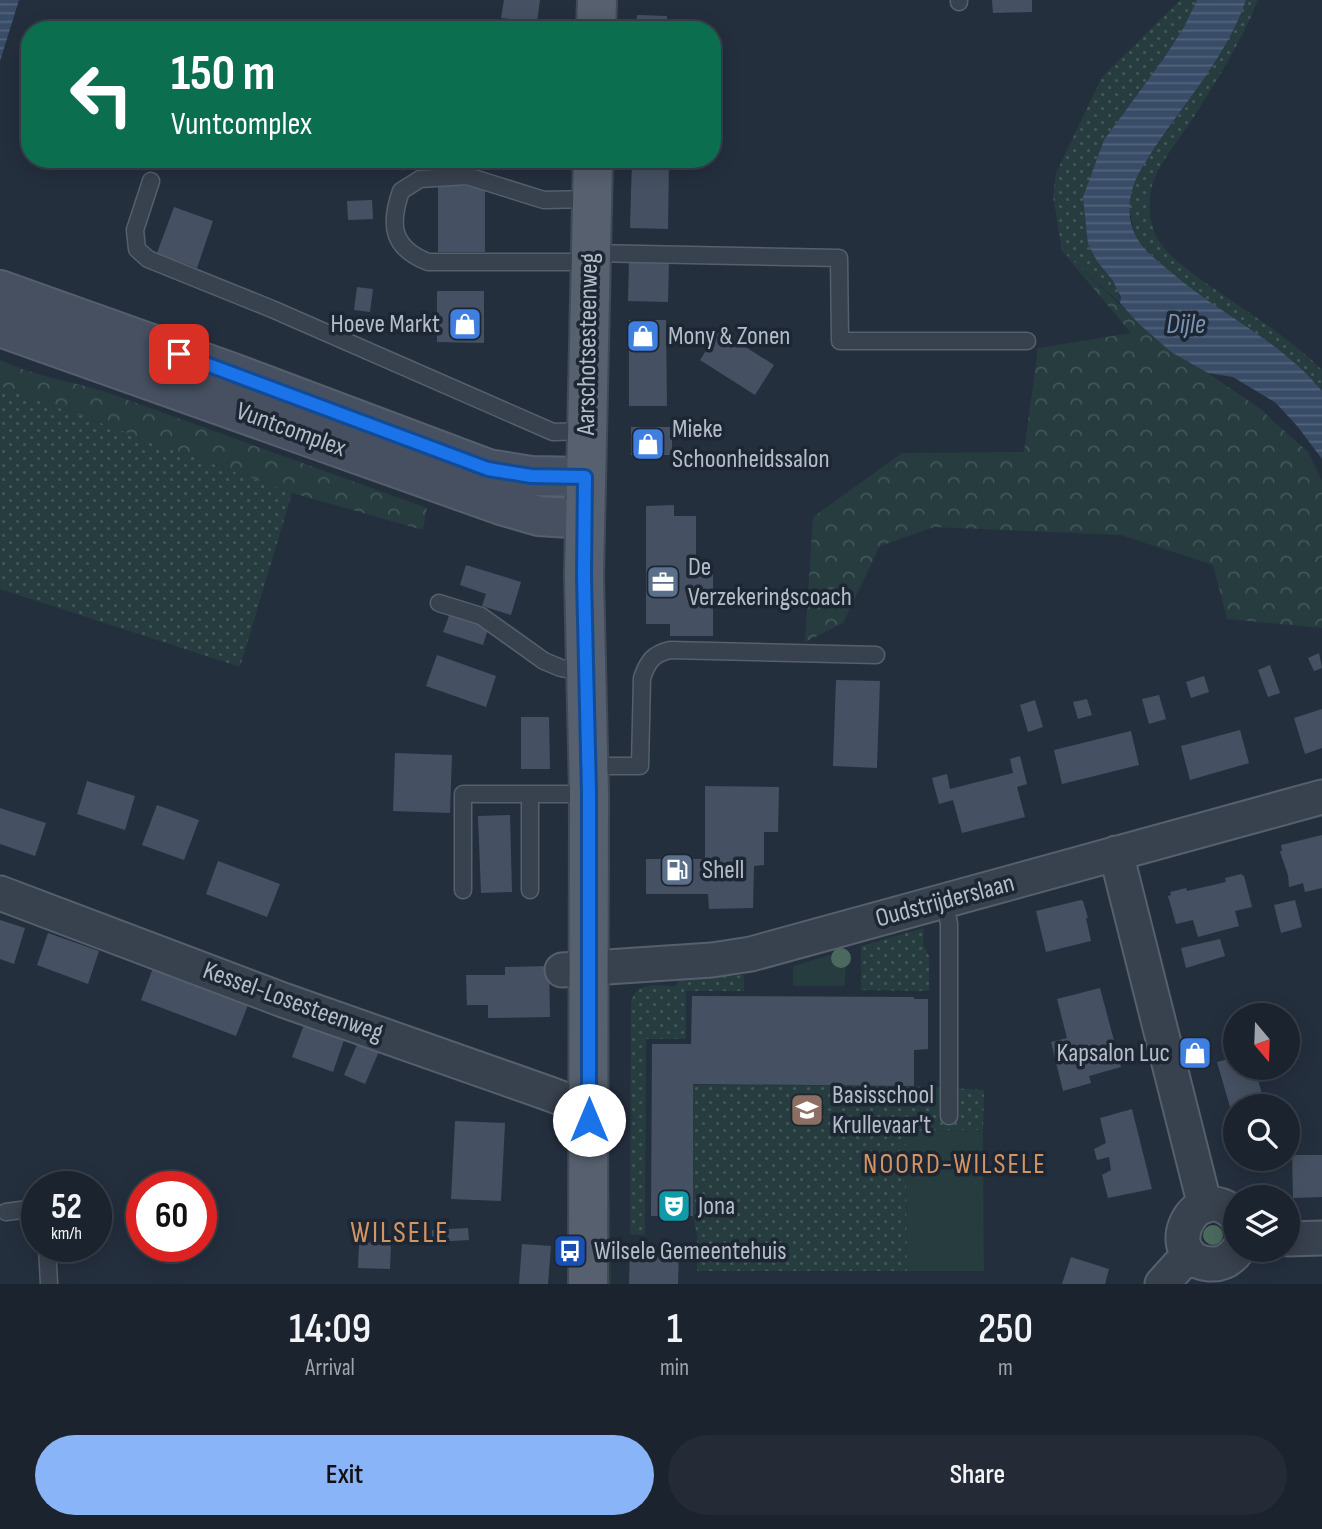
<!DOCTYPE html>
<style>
body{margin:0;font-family:"Sofia Sans Condensed",sans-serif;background:#242b36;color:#f1f3f6;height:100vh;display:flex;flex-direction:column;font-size:26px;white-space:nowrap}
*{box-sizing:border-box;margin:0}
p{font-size:23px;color:#a0a4aa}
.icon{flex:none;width:38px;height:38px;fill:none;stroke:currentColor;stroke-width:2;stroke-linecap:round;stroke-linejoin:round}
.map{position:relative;height:1284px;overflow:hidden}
.details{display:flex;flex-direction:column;background:#1b232e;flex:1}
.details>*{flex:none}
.banner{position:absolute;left:21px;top:21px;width:700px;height:147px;border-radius:28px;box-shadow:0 4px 18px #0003,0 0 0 2px #39404a;background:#0b6e4f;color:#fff;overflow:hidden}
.needle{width:46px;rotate:161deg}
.tools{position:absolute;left:1223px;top:1003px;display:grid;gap:14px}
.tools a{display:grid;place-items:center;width:77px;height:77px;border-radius:50%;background:#1b232e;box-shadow:0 4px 18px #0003,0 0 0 2px #39404a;font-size:35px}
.speed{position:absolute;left:21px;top:1171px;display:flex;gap:14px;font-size:35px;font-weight:700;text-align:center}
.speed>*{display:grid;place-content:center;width:91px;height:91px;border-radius:50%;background:#1b232e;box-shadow:0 4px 18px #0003,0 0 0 2px #39404a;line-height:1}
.speed small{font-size:18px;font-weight:400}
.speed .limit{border:10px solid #d22;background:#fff;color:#111}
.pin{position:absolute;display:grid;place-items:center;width:60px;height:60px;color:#fff;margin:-30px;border-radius:14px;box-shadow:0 4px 10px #0006}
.me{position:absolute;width:77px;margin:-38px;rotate:0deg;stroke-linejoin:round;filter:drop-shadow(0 0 5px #0008)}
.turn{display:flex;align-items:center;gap:24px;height:147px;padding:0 35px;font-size:32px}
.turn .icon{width:91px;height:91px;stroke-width:2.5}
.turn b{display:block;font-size:49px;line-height:60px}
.eta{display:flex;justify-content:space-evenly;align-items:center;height:119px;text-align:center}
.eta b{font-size:42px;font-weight:600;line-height:49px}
.action{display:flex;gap:14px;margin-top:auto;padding:14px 35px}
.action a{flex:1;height:80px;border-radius:42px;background:#8ab4f8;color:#111;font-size:28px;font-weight:600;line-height:80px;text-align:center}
.action a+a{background:#242b36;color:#f1f3f6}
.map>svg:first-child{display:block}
.grass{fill:url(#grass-dots)}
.forest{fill:url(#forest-crowns)}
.garden{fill:#263c3f}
.water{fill:url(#water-rules)}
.building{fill:#455162}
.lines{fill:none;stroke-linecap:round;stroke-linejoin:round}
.lane-casing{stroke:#565f6c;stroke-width:19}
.street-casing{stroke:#565f6c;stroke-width:37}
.secondary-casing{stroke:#565f6c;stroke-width:42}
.primary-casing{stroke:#414a57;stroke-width:42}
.lane{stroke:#38414e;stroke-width:16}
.street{stroke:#38414e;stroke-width:33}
.secondary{stroke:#465061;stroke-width:38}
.primary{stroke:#56606e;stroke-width:38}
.tree{fill:#4b6a5d}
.route-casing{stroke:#114b97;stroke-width:18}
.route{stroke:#1a73e8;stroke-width:12}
.labels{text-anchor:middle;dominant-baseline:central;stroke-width:7;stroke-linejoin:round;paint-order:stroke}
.poi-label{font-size:26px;fill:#b4bcc9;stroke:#1d2633;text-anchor:start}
.street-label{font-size:26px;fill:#b4bcc9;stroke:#1d2633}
.water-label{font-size:28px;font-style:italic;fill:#7c92b1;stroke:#1d2633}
.neighbourhood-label{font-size:28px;letter-spacing:2px;fill:#d59563;stroke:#1d2633}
.quarter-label{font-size:30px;letter-spacing:2px;fill:#d59563;stroke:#1d2633}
</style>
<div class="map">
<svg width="1322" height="1284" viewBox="0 0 1322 1284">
<defs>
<pattern id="grass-dots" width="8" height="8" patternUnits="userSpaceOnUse" patternTransform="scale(1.75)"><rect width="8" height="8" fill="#263c3f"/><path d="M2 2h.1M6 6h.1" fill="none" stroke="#435659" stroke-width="1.8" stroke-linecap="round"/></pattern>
<pattern id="forest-crowns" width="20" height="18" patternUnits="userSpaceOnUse" patternTransform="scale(1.75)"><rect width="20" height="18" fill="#263c3f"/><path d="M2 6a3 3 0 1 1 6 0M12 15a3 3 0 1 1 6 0" fill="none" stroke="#435659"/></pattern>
<pattern id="water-rules" width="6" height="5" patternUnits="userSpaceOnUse" patternTransform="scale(1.75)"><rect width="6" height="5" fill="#394c67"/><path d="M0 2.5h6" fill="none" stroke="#53647b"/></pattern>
</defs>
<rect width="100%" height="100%" fill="#242f3e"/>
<path class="grass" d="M1180,0H1197L1184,27L1164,58L1104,140L1097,261C1106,273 1121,287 1120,303L1062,251L1053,196L1056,173L1102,77Z
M1246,0H1258C1240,45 1214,85 1188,126C1175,145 1156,167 1151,190C1146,220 1154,242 1177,261C1223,299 1279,327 1322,370V391L1314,381L1190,289L1151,255L1136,237L1128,205L1132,186L1144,164L1214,63L1231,34Z
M0,386L292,493L240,667L0,589Z
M924,928L923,945L929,956V991L861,990V946Z
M744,975V991H686V1039H646L645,1235L630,1234L631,1003C636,980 658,986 676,986L678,980Z
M693,1085L914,1086L984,1090L983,1130L906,1131L907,1271H697V1235L693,1216Z
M610,1191L611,1284H603Z"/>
<path class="forest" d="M1062,251L1171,352L1208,373L1259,408L1308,452L1322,481V628L1227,619L1213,565L1121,535L934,527L880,546L843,623L805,642L813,517L902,453L1024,452L1038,348L1131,333Z
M0,360C34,376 70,381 106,392L427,508L423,530L292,493L0,386Z"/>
<path class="garden" d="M846,950L845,986H793V966Z
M983,1130L984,1271H907L906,1131Z"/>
<path class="water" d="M0,0H19L0,61Z
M1197,0H1246C1225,61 1178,109 1145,163C1130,185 1123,213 1137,238C1145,252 1159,262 1171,272C1219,314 1281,341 1322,391V459L1298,427L1276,403L1233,377L1208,373L1171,352L1138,323L1120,303L1121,297L1113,281L1097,261L1088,244L1083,197L1104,140L1164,58L1184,27Z"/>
<path class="building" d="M504,0H540L537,22L501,18Z
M992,0H1032V12L993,13Z
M637,15L667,16V30H636Z
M511,159H552V168L511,167Z
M632,159H669L668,229L630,228Z
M438,186H485V252H438Z
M372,200L373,219L348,220L347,201Z
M174,207L213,221L197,268L157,253Z
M629,261H669L668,302L628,301Z
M357,287L373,289L370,312L354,310Z
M437,291H484V343L437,342Z
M629,320H666L667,406H629Z
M719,330L774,365L755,395L700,360Z
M631,427H672V455H631Z
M674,505V516H696V565H713V636H670V624H646V506Z
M466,565L521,582L511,615L482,606L486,594L460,585Z
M450,613L489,626L483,645L443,632Z
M1319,653L1322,668L1314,671L1308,658Z
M437,655L496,676L486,707L426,686Z
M1270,665L1280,693L1268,697L1258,670Z
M1204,676L1209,692L1191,698L1186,682Z
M836,680L880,681L877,768L833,766Z
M1159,695L1166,719L1149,724L1142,699Z
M1087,699L1092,715L1078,719L1073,702Z
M1035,700L1043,727L1028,732L1020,705Z
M1322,709V748L1305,754L1294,718Z
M521,717H549L550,769H521Z
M1240,730L1249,763L1190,780L1181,746Z
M1131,731L1139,765L1062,784L1054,750Z
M395,753L452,755L450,813L393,811Z
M1020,756L1027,784L1017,787L1025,817L962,833L953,800L939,804L932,778L947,774L950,789L1013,773L1010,759Z
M87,781L135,796L125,830L77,814Z
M705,786L779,787L778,832H764V865L754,866L753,908L709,909L708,894H646V859H705Z
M157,805L199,820L184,860L142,845Z
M0,808L46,823L35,856L0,844Z
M510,815L512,892L481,893L478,816Z
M1322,835V888L1305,892L1303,883L1289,887L1288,875L1280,852L1282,850L1281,845Z
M218,861L280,884L267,917L206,894Z
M1241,874L1244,876L1252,907L1235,911L1239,926L1198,937L1193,920L1176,924L1168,896L1171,895L1170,892L1186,888L1187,891L1226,882L1225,878Z
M1081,900L1083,901L1088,918H1086L1091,941L1046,952L1036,911Z
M1295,900L1302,927L1281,933L1274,905Z
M0,920L25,928L14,964L0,959Z
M48,933L99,951L88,984L37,965Z
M1220,939L1225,956L1186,968L1181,948Z
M549,966L550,1017L488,1018V1005H467L466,975H505V967Z
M153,968L248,1005L236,1036L141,1000Z
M1100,988L1121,1067L1089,1076L1091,1083L1063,1091L1051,1042L1067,1038L1057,999Z
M692,996L914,997V999H928V1049L914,1050V1086L693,1084V1216H651L652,1044H691Z
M305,1022L345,1037L333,1072L292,1057Z
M359,1040L380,1049L365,1084L344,1075Z
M1236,1057V1068H1255L1263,1098L1230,1107L1217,1062Z
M1132,1109L1152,1189L1108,1198L1102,1175L1111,1170L1109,1157L1097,1160L1094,1149L1106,1143L1100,1118Z
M455,1121L505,1123L501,1201L451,1199Z
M1292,1155H1322V1197L1293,1198Z
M468,1228L469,1240L432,1242V1230Z
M359,1242L391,1243L390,1269L358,1268Z
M522,1244L551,1246L548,1284H519Z
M630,1249L679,1250L678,1284H629Z
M1071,1257L1109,1269L1105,1284H1062Z"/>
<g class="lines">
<defs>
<path id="lane" d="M959,0V2
M151,181L135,230L137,249L148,259L272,309L553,432L586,431
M591,253L839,258L840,341H1027
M590,262H428C392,248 389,225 401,191L420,179L467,176L544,200L592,199
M439,603L481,616L544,661L561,668L587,673
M589,766H640L642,678C648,661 653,654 670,650L876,655
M530,794V890
M463,890V794H589
M945,901L949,924V1116
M6,1212L35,1208L37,1212
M47,1246L49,1284"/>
<path id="street" d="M1116,853L1205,1206
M0,893L283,1000L550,1094L571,1102L589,1101
M562,970L712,960L751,954L1322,797
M1236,1216C1196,1173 1154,1259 1210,1264C1223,1265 1231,1259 1238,1250
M1288,1239L1322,1238
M1162,1284L1189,1254"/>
<path id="secondary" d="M0,290L230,372L488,469L531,476L585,477
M0,327L501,505L539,516L585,519"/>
<path id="primary" d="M596,30L597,0
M588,1284L589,794L584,576L593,159"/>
</defs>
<use href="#lane" class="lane-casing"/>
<use href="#street" class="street-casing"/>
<use href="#secondary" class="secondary-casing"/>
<use href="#primary" class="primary-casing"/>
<use href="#lane" class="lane"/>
<use href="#street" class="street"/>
<use href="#secondary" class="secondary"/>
<use href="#primary" class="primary"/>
</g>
<g class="tree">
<circle cx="841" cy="958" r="10"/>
<circle cx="1213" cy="1235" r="10"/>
</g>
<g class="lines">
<defs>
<path id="route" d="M179,354L488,469L531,476L585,477L584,576L589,794V1120"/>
</defs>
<use href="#route" class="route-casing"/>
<use href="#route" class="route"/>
</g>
<defs>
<symbol id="shop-square" viewBox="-11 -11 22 22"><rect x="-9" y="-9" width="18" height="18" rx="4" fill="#3f7fe0" stroke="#1d2633"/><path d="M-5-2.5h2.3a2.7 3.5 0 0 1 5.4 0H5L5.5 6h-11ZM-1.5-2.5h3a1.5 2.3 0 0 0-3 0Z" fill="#fff"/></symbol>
<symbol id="office-square" viewBox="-11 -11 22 22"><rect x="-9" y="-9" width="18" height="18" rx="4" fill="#5c6f8a" stroke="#1d2633"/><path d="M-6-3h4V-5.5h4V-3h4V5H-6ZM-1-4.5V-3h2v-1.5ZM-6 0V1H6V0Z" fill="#fff"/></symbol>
<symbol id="fuel-square" viewBox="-11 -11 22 22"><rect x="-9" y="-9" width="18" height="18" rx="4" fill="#5c6f8a" stroke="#1d2633"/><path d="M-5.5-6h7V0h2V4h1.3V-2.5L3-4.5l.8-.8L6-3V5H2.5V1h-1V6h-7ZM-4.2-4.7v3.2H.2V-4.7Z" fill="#fff"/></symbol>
<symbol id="school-square" viewBox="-11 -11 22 22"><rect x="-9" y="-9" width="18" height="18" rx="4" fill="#8d6e63" stroke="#1d2633"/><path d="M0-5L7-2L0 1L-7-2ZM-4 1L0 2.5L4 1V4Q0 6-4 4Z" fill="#fff"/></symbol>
<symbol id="theatre-square" viewBox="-11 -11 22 22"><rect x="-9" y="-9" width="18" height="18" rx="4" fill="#0f9aa8" stroke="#1d2633"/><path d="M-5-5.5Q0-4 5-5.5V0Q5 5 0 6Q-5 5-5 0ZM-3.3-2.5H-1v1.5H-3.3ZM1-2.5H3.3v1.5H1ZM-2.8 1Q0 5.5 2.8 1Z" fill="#fff"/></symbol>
<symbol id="bus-square" viewBox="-11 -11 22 22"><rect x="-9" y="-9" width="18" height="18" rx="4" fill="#1a4fb4" stroke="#1d2633"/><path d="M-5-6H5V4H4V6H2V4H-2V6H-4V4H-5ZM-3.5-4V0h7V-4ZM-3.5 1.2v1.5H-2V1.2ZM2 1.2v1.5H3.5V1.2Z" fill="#fff"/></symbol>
</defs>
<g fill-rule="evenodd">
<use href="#shop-square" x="446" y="305" width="38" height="38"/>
<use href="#shop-square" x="624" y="317" width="38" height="38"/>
<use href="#shop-square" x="629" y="425" width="38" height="38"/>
<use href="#office-square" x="644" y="563" width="38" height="38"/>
<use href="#fuel-square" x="658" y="851" width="38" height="38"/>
<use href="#shop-square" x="1176" y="1034" width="38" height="38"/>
<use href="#school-square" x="788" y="1091" width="38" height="38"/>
<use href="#theatre-square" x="655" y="1187" width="38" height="38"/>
<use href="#bus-square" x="551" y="1232" width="38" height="38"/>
</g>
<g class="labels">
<g class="poi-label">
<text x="440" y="324" text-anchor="end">Hoeve Markt</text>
<text x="668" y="336">Mony &amp; Zonen</text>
<text x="672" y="429">Mieke<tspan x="672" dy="30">Schoonheidssalon</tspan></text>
<text x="688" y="567">De<tspan x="688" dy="30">Verzekeringscoach</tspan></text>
<text x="702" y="870">Shell</text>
<text x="1170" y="1053" text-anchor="end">Kapsalon Luc</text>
<text x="832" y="1095">Basisschool<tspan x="832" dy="30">Krullevaar't</tspan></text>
<text x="698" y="1206">Jona</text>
<text x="594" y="1251">Wilsele Gemeentehuis</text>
</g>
<g class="street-label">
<text transform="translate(588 344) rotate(-89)">Aarschotsesteenweg</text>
<text transform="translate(291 430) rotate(20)">Vuntcomplex</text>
<text transform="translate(945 901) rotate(-15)">Oudstrijderslaan</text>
<text transform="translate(293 1002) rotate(20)">Kessel-Losesteenweg</text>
</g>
<g class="water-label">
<text x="1186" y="324">Dijle</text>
</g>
<g class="neighbourhood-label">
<text x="955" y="1164">NOORD-WILSELE</text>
</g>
<g class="quarter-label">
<text x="400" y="1233">WILSELE</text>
</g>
</g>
</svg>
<div class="tools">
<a><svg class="needle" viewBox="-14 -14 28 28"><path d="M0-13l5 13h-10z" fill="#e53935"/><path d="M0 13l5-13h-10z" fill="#a0a4aa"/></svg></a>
<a><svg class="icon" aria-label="search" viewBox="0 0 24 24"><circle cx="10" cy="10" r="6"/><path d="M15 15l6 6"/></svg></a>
<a><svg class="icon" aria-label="layers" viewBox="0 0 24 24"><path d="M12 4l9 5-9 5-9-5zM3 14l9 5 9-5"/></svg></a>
</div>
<div class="speed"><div>52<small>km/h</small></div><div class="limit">60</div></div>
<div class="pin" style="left:179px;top:354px;background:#d93025"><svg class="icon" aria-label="arrive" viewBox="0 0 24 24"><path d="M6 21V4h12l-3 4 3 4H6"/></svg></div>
<svg class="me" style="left:589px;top:1120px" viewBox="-20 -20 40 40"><circle r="19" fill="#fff"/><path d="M0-13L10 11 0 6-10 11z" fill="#1a73e8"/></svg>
<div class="banner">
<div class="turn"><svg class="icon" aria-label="left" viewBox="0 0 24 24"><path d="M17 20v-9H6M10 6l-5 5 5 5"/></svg><div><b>150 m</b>Vuntcomplex</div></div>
</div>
</div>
<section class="details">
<div class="eta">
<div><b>14:09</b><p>Arrival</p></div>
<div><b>1</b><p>min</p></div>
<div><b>250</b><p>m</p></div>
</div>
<div class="action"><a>Exit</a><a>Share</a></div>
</section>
